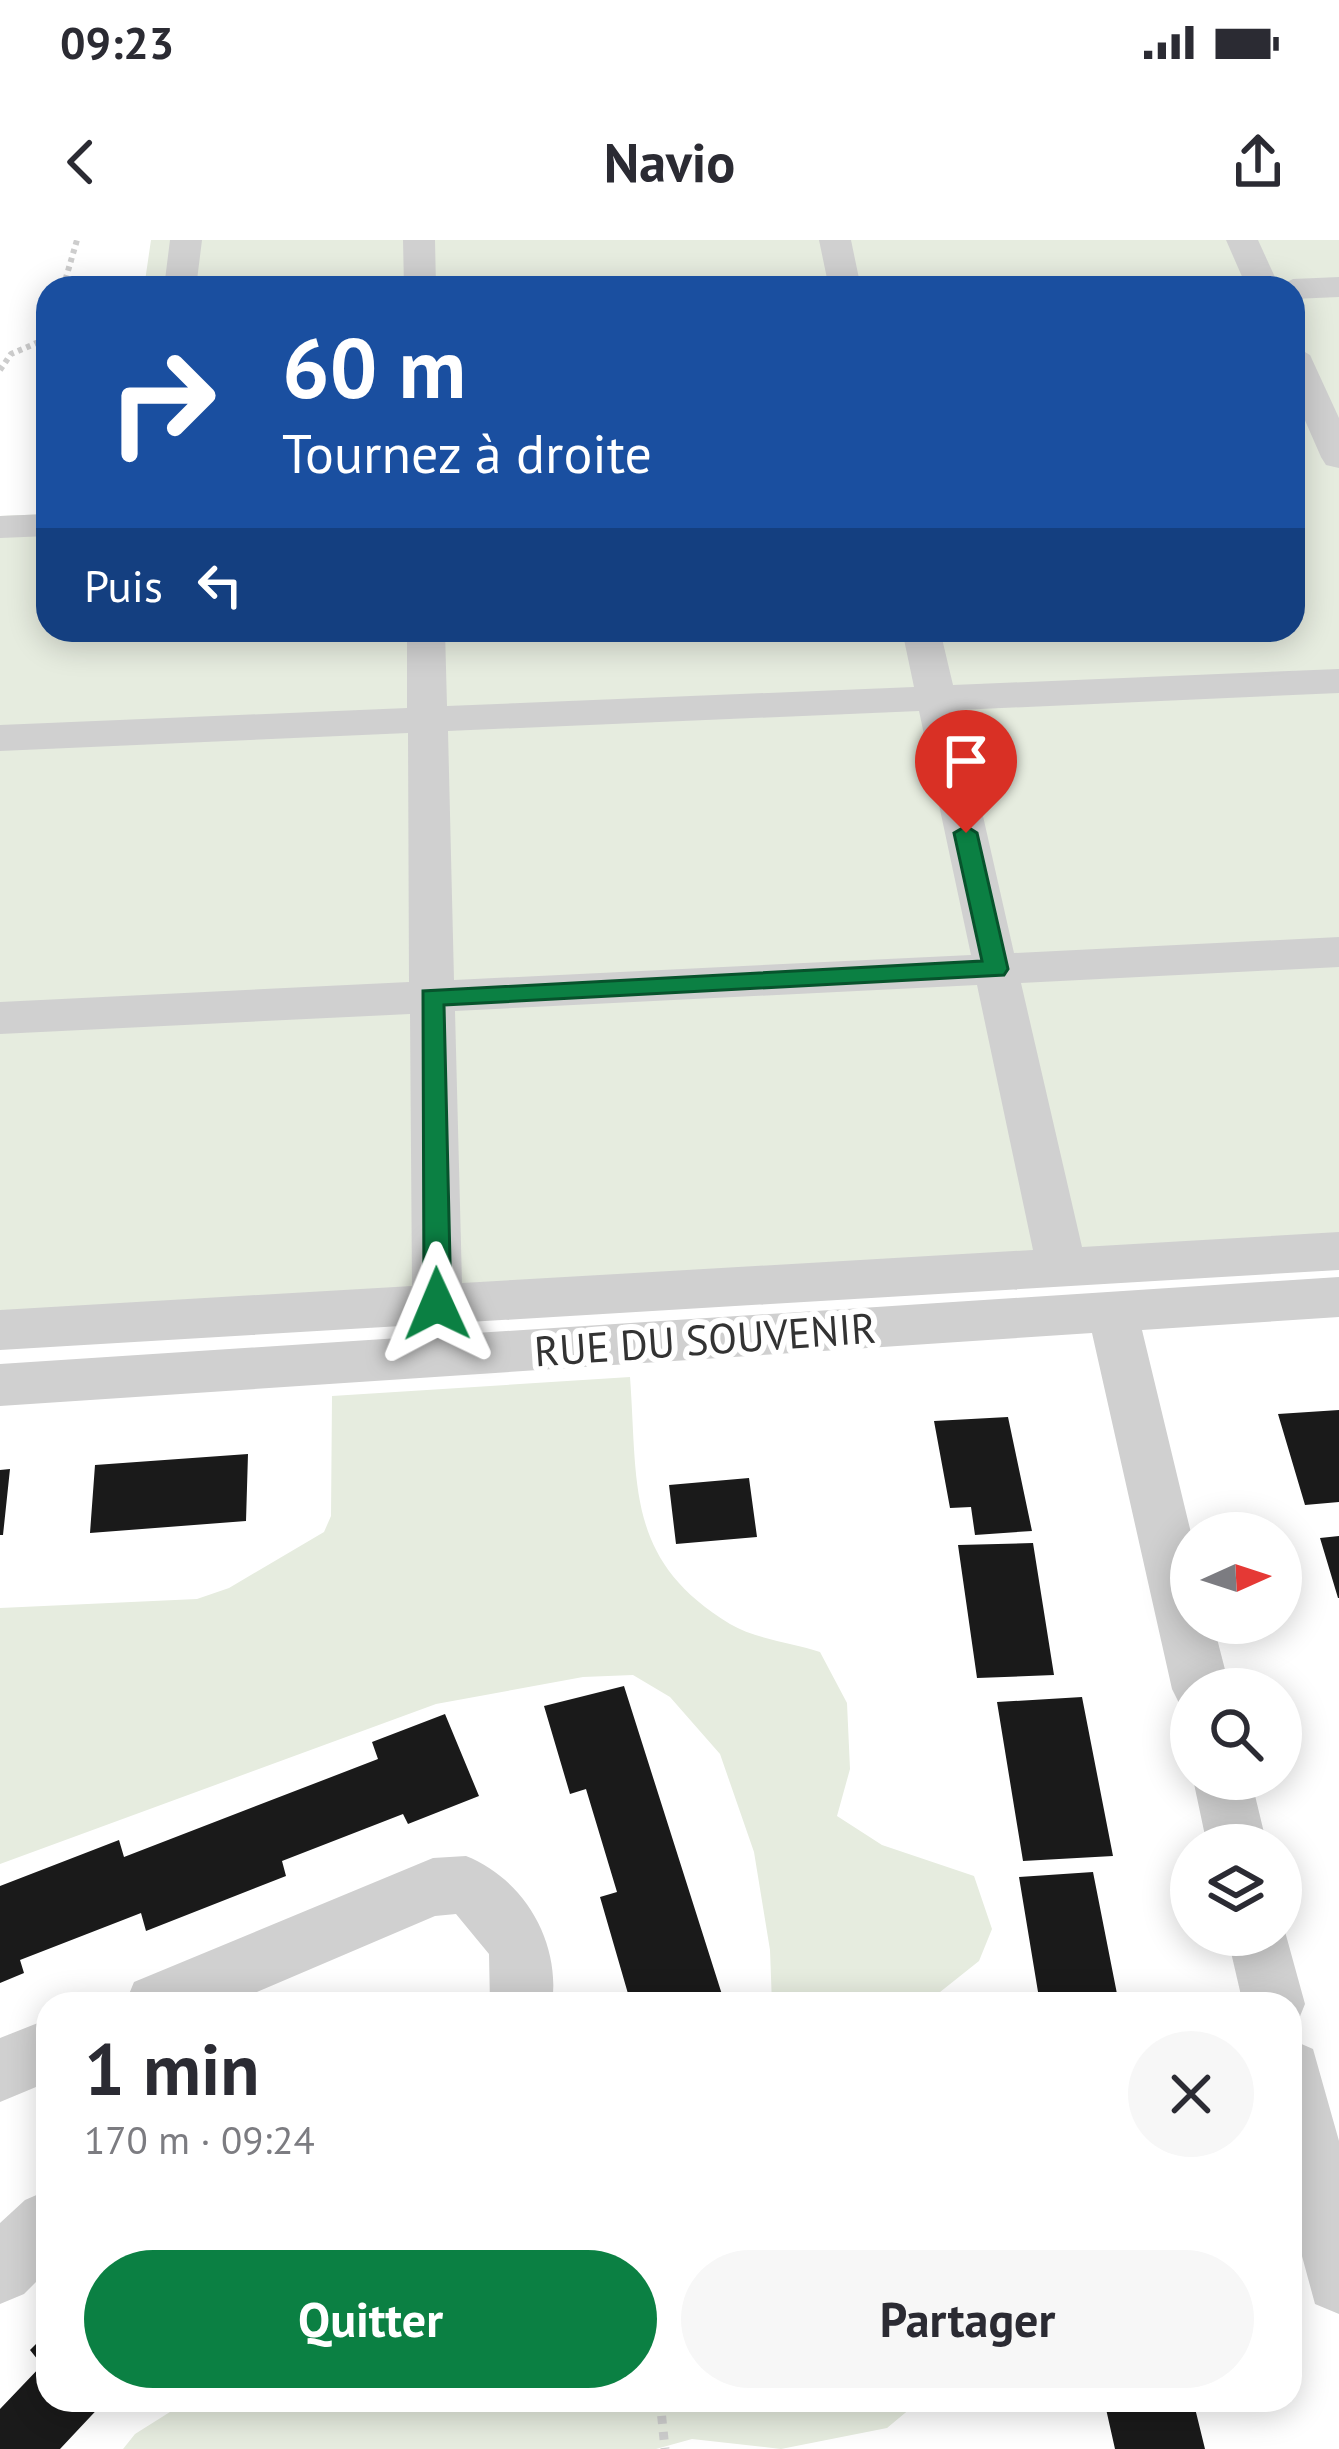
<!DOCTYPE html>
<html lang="fr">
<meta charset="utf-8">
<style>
body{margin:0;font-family:"PT Sans",sans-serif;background:#f7f7f7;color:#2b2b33;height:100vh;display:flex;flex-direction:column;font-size:45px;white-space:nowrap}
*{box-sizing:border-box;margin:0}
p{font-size:39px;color:#7c7c81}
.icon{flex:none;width:66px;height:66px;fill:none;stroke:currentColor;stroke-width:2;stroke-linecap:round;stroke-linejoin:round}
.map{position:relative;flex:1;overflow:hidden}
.side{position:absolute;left:36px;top:1752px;width:1266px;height:420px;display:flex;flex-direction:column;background:#fff;border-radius:36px;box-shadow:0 6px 30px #0003}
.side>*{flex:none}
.banner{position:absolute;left:36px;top:36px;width:1269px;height:366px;border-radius:36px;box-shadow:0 6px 30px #0003;background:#1a4fa0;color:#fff;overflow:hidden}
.needle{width:78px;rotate:87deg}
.fabs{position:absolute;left:1170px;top:1272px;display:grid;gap:24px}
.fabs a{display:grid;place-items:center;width:132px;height:132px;border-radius:50%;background:#fff;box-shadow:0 6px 30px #0003;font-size:60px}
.pin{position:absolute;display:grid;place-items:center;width:102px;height:102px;color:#fff;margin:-123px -51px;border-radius:50% 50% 50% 0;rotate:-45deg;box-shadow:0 0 12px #0007}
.pin .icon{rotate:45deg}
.me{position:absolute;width:132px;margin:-66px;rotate:359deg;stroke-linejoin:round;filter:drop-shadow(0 0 9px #0008)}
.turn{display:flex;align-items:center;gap:42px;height:252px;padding:0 48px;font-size:54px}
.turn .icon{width:156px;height:156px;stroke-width:2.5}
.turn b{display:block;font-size:84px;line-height:102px}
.then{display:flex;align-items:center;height:114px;padding:0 48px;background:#0003;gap:24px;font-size:45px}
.round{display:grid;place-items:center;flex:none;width:126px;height:126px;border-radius:63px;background:#f7f7f7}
.head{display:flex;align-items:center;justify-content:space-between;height:204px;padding:0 48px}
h1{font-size:72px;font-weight:700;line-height:90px}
.cta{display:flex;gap:24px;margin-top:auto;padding:24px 48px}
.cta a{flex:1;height:138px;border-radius:72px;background:#0b8043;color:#fff;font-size:48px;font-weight:700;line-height:138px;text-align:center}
.cta a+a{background:#f7f7f7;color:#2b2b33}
.status{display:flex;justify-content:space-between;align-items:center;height:84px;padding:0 60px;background:#fff;direction:ltr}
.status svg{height:33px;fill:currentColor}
header{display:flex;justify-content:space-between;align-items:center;height:156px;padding:0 48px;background:#fff;font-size:54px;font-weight:700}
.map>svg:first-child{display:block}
.green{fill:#e6ecdf}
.building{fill:#1a1a1a}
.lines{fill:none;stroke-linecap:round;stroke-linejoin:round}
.path-far1{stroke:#cdcdcd;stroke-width:6;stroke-dasharray:4.5 4.5;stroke-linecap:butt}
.path{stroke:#cdcdcd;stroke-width:9;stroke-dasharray:8 8;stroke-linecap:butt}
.minor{fill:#d0d0d0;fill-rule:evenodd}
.route{fill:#0b8043;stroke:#07532c;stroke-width:3}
.labels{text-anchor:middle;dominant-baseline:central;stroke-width:12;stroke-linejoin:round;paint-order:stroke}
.street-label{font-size:42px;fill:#333;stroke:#fff}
</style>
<div class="status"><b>09:23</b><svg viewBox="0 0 49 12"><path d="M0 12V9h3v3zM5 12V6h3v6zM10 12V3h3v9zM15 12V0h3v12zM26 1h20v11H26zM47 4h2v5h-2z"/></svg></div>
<header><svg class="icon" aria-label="back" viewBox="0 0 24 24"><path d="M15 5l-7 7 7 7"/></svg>Navio<svg class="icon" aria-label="share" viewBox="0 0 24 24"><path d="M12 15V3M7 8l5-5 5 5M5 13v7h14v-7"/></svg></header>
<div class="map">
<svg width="1339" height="2209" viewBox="0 0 1339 2209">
<rect width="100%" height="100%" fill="#fff"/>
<path class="green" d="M151,0H1339V1029L0,1109V276L48,274V390H1293V48H144Z
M630,1137C638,1246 625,1320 730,1384C755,1399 793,1403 820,1412L847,1463L850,1529L837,1576L882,1605L974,1636L992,1689L979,1721L925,1764H772L770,1710L754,1612L720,1514L670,1457L633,1435L583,1437L436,1464L0,1624V1368L197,1359L229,1348L324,1292L331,1276L332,1156Z
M189,2160H917V2163L887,2188L781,2209L692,2199L656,2209H123L135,2194Z"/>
<path class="building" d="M1339,1170V1262L1305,1265L1278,1174Z
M1008,1177L1032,1291L975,1295L971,1267L950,1268L934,1181Z
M248,1214L246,1281L90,1293L95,1225Z
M10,1229L3,1295H0V1230Z
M749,1238L757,1297L676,1304L669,1245Z
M1339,1296V1358H1338L1320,1298Z
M1033,1303L1054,1435L977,1438L958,1305Z
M624,1446L725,1764H631L600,1657L617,1652L586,1549L570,1554L544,1466Z
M1082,1457L1113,1616L1023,1621L997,1462Z
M445,1474L479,1556L408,1584L403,1574L282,1621L286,1636L146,1691L141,1673L20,1720L24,1733L0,1743V1646L119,1600L124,1617L378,1519L372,1502Z
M1093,1632L1119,1764H1040L1019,1637Z
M48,2092V2160H106L60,2209H0V2169L42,2125L30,2110Z
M1104,2160H1193L1205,2209H1115Z"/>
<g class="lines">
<path class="path-far1" d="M63,48L77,0
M0,130L11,114L48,98"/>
<path class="path" d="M660,2160L665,2209"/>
<path class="minor" d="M170,0H202L196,48H164Z
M403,0H435L436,48H404Z
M819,0H851L861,48H829Z
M1226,0H1258L1279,46L1293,39L1339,37V57L1293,59V48H1247Z
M1293,105L1310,115L1339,178V228L1326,225L1321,217L1293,153Z
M48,274V296L0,298V276Z
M407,390H445L447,466L914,447L902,390H940L953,445L1339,429V453L959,470L1014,713L1339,697V727L1021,743L1082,1007L1339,992V1030L0,1110V1070L412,1046L410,774L0,794V762L409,742L408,493L0,511V485L407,468ZM919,471L971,715L454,740L448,491ZM977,745L1033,1010L462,1043L455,771Z
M1339,1037V1077L1142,1090L1191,1293V1383H1213L1230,1449H1191V1471L1181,1467L1172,1449L1092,1093L0,1166V1124Z
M1193,1539H1251L1267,1605H1207Z
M466,1616C524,1639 561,1702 552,1764H490L489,1714L456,1674L435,1676L229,1764H125L134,1742L433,1618Z
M1281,1677L1305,1764L1296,1786L1290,1788V1764H1243L1227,1695H1281Z
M48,1779V1842L0,1862V1798Z
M1290,1799L1313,1809L1339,1901V2074L1315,2064L1290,1972Z
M48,1950V2030L24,2054L0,2064V1983L25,1960Z"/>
</g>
<path class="route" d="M966,586L977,593L1008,729L1004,735L444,765L451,1064L437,1075L428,1072L424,1064L423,751L982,721L954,593Z"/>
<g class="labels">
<g class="street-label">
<text transform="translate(705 1099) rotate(-4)">RUE DU SOUVENIR</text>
</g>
</g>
</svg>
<div class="fabs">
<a><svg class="needle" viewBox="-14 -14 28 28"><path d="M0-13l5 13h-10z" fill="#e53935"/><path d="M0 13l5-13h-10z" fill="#7c7c81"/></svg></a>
<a><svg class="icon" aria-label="search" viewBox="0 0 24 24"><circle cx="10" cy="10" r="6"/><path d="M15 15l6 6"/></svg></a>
<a><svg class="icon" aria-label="layers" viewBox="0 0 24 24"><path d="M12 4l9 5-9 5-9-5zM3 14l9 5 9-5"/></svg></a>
</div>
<div class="pin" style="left:966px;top:593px;background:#d93025"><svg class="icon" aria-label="arrive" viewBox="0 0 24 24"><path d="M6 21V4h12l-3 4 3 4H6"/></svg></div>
<svg class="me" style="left:437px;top:1064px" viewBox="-20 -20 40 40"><path d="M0-17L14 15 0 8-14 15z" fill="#0b8043" stroke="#fff" stroke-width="4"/></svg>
<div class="banner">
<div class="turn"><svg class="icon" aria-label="right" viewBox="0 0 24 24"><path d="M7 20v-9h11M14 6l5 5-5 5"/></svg><div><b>60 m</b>Tournez à droite</div></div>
<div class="then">Puis<svg class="icon" aria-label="left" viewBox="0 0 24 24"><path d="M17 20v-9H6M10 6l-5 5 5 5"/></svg></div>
</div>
<section class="side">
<div class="head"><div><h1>1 min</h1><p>170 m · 09:24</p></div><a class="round"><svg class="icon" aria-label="close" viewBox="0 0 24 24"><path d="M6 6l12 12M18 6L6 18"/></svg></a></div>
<div class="cta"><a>Quitter</a><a>Partager</a></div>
</section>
</div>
